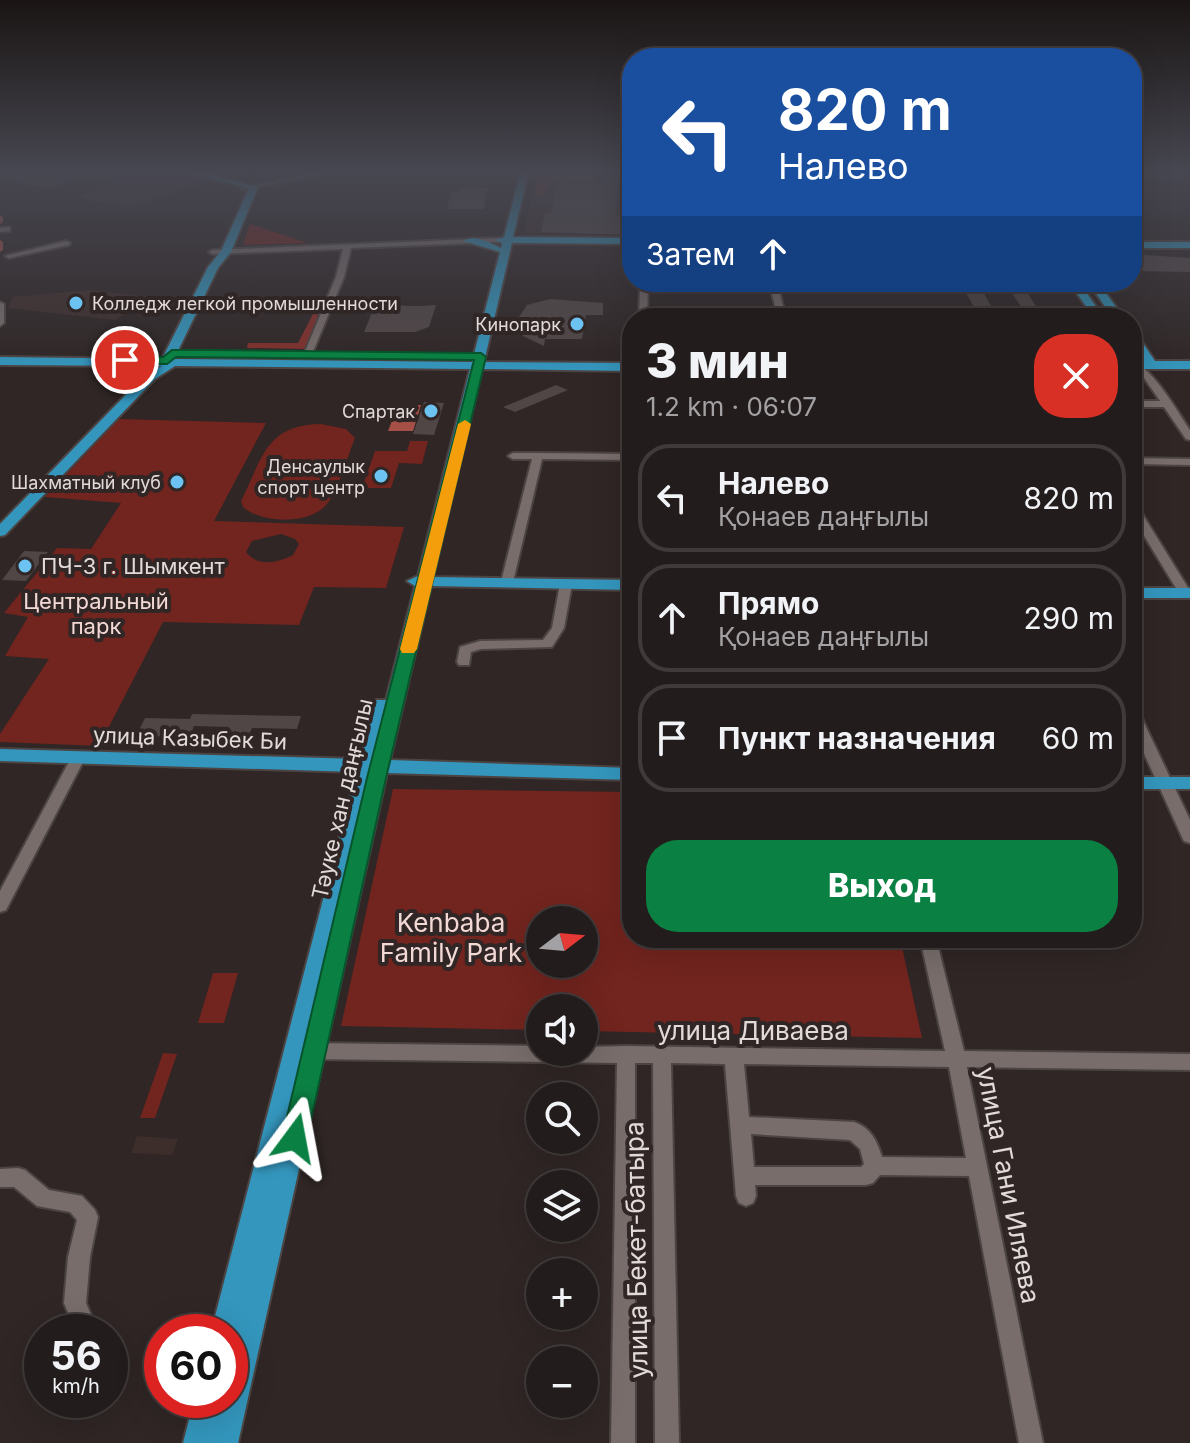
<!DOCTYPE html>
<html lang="ru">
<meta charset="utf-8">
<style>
body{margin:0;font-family:Inter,sans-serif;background:#2b2525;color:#f1f3f6;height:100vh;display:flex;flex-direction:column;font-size:30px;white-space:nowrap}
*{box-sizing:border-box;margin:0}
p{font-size:26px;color:#a3a1a3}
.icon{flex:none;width:44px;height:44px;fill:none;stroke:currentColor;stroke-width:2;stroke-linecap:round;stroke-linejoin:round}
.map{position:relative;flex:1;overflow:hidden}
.details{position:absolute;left:622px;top:308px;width:520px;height:640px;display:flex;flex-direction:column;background:#231c1c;border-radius:32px;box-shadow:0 8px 32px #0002,0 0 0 2px #403a3b}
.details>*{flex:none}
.top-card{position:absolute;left:622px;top:48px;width:520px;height:244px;border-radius:32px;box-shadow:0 8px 32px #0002,0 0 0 2px #403a3b;background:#1a4fa0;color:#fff;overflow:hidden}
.needle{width:52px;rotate:74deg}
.controls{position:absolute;left:526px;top:906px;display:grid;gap:16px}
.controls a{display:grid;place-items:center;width:72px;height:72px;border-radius:50%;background:#231c1c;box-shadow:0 8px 32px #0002,0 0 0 2px #403a3b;font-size:40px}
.speed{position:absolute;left:24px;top:1314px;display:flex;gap:16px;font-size:40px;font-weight:700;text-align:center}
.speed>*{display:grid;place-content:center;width:104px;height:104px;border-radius:50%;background:#231c1c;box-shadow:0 8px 32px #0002,0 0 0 2px #403a3b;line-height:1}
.speed small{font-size:20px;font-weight:400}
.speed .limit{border:12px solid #d22;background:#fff;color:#111}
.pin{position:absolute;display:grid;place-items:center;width:68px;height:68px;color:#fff;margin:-34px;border:4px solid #fff;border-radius:50%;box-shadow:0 2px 8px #0007}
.me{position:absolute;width:88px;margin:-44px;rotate:13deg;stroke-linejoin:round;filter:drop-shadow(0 0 6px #0008)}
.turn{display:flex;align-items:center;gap:28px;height:168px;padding:0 24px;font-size:36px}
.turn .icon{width:104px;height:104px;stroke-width:2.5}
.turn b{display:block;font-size:56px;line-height:68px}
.then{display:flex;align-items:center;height:76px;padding:0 24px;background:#0003;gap:16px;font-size:30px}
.round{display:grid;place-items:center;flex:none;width:84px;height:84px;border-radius:32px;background:#2b2525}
.headline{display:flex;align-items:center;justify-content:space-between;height:136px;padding:0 24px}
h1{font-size:48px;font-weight:800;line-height:60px}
.action{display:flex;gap:16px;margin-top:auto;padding:16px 24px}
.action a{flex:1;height:92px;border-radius:32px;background:#0b8043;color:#fff;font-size:32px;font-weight:800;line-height:92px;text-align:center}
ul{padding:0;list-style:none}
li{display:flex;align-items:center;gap:24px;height:108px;margin:0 16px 12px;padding:0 8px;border:4px solid #403a3b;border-radius:32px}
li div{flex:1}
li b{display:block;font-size:30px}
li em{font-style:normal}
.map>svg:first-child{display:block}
.built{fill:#3d2e2c}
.green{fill:#72241e;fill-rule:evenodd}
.forest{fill:#82302a}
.water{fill:#a54f47}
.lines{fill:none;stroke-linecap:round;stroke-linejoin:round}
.canal{fill:#a54f47;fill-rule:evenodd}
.building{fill:#504645}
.minor-casing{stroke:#4c4443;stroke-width:4}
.major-casing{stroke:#4c4443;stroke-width:4}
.minor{fill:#786d6b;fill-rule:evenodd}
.major{fill:#3496bd;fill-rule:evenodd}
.route{fill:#0b8043;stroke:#07532c;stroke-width:2}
.slow{fill:#f59e0b}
.poi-dot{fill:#6cc3f2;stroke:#2f2625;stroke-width:3}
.labels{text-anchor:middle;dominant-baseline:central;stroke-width:8;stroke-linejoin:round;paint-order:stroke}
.far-poi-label{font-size:18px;fill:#e1dad9;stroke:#2f2625;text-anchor:end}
.poi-label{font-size:22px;fill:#e1dad9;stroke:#2f2625;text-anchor:start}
.park-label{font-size:22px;fill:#f3d9d6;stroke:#2f2625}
.street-label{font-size:22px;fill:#e1dad9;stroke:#2f2625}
.near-park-label{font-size:26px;fill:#f3d9d6;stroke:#2f2625}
.near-street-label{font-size:26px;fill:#e1dad9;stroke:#2f2625}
</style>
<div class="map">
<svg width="1190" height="1443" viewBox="0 0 1190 1443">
<rect width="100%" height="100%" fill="#2f2625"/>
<path class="built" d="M538,170H623L618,234L524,233Z
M1132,170H1190V181H1132Z
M147,172L199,183L130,209L78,197Z
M89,290L150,297L115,320L8,308L13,297Z
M137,1136L178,1139L172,1155L131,1153Z"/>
<path class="green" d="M250,224L308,243L243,245Z
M190,356L456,360L455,363L188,359Z
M119,419L266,423L214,521L404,527L386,588L314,587L299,625L163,622L99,746L0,742V734L49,659L5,656L28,617L4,613L57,548L91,549L121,503L45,497ZM281,534L295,539L299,544L293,555C278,563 257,567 246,552L252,541Z
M321,424L346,429L355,438C348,455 338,491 327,504C310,525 262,524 243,507L241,501C263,458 265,425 321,424Z
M410,441H428L422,464L399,463L391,488H362L375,451H407Z
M393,789L632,792V938H900L922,1038L584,1031V1008H540V1030L341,1026ZM540,920H584V964H540Z
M213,973H238L224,1023H198Z
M163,1053L177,1054L155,1118H140Z"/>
<path class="forest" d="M541,171L592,172L599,179L549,181L543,194L536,196V175Z
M313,314L323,315L307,349L247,348L248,343H298Z"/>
<path class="water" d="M398,405H421L413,431H388Z"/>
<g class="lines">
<path class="canal" d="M0,215L3,217V222L0,224Z
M0,240L3,242V250L0,252Z"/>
</g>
<path class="building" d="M0,170H101L122,174L102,181L82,177L49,188L0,179Z
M602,170H618L616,216H632V235L541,232L545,213H551L557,182L601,183Z
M460,188H488L484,209H447L451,192H459Z
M1132,254L1190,258V272L1132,271Z
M1005,282H1020L1044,318H1028Z
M964,289L982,290L998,318H980Z
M550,299L603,303V315H586L582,339H545L544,346L523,336L515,323L527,305Z
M375,305L418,306L436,305L429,327L415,332H364Z
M556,385L568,390L515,412L503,407Z
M424,402L444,403L434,435L413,434Z
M24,551L48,552L26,581L2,580Z
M192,714L301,716L297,729L252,728L249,735L224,734L227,727L194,726L190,737L136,736L145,718L190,719Z"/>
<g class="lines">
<defs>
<path id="minor" d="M329,170H344L243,190L240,188Z
M10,227V231L0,232V228Z
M500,238L504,240L503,242L351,248L344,277L312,354L308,357L304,354L336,277L343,249L213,254L209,252L213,250Z
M66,241L70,243L69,245L9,258L5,256Z
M769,282H777L786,318H778Z
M644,285L648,287L647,318H639L640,287Z
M0,302L4,304V323L0,326Z
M1132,363C1150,363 1179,414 1190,430V440L1186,439L1164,407H1132V401H1160L1142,375L1132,367Z
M538,453L632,454V460L542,459L513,582L507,586L503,585L501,582L532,459H513L508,456L513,453Z
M1132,458L1190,459V465L1132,464Z
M1132,504L1138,507L1190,591L1189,596H1181L1179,593L1132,516Z
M566,580L572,584L564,628L552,647L481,649L471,652L469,665H459L457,662L460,647L480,641L543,640L552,628L560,584Z
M1132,708L1139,712L1190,820V843L1184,841L1182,837L1132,727Z
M78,753L85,758L6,910L0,912V891L71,758Z
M920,938H936L964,1051L1190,1054V1070L967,1067L1043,1443H1019L969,1176L880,1175L873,1183L866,1185H755L756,1196L753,1203L746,1206L739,1203L736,1196L725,1064L671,1063L679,1443H655L653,1063H635V1443H611L617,1063L307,1059L300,1057L298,1051L300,1045L307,1043L540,1046V1052H584V1047L626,1046L945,1051ZM744,1064L949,1067L966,1158L882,1157C877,1141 871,1128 854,1122L749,1117ZM751,1134L850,1140L860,1149L864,1164L861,1167H754Z
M18,1168L25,1170L49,1190L82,1196L95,1210L98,1217L90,1257L86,1303L98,1332H76L64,1303L68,1257L77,1220L70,1212L37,1206L14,1187H0V1169Z"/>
<path id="major" d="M175,170H191L258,187L231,252L218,268L174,359L472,362L500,252L463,241C475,234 489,242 501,248L502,243L495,240L504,237L521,170H529L513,237L632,238V244L512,243L484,362L632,363V371L482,369L433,577L632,580V590L431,586L390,760L632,768V780L387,773L238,1443H183L194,1400H230V1332H211L356,772L0,761V749L359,759L373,704L376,700H386L415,586L407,581L418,576L470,369L175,366L155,379L5,535L0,536V524L147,373L162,366L0,365V357L162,359L208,267L221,251L249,188Z
M1132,242H1190V248H1132Z
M1069,282H1079L1104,318H1094Z
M1088,282H1098L1124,318H1113Z
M1132,332L1136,333L1155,361H1190V369H1132V361H1143L1132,344Z
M1132,588H1190V598H1132Z
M1132,777H1190V789H1132Z"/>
</defs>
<use href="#minor" class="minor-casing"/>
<use href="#major" class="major-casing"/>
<use href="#minor" class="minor"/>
<use href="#major" class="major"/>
</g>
<linearGradient id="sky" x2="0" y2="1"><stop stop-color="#1a1514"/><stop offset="0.46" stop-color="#474751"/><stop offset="1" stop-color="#474751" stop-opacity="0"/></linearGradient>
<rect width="1190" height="372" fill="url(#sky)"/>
<path class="route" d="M211,350L481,353L486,357L386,778L307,1138L304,1146L295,1150L286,1146L282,1138L367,778L474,360L176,357L167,364H125L119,360L125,357H163L172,350Z"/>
<path class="slow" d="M465,420L471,424L417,649L414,653H402L400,649L458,424Z"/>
<g class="poi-dot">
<circle cx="76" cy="303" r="8"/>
<circle cx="577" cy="324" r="8"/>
<circle cx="431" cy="411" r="8"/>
<circle cx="381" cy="476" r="8"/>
<circle cx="177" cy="482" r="8"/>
<circle cx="25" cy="566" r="8"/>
</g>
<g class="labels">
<g class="far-poi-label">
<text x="92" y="303" text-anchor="start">Колледж легкой промышленности</text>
<text x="561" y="324">Кинопарк</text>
<text x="415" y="411">Спартак</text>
<text x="365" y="466">Денсаулык<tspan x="365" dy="21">спорт центр</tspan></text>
<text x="161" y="482">Шахматный клуб</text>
</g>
<g class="poi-label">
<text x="41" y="566">ПЧ-3 г. Шымкент</text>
</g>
<g class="park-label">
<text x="96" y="601">Центральный<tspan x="96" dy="25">парк</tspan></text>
</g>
<g class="street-label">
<text transform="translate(190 738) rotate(2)">улица Казыбек Би</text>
<text transform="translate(342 799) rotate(-77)">Тәуке хан даңғылы</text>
</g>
<g class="near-park-label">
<text x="451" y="922">Kenbaba<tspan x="451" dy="30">Family Park</tspan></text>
</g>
<g class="near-street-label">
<text x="753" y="1030">улица Диваева</text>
<text transform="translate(1009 1185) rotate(79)">улица Гани Иляева</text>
<text transform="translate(636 1250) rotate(-91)">улица Бекет-батыра</text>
</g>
</g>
</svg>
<div class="controls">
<a><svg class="needle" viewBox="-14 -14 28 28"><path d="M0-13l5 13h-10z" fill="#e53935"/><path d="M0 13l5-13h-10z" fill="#a3a1a3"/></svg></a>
<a><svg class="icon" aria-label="sound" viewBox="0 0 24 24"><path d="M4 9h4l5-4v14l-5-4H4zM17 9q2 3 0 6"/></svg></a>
<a><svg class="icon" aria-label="search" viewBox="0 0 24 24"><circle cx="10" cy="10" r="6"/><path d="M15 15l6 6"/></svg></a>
<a><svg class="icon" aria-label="layers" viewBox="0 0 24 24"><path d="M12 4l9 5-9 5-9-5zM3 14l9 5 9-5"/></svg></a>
<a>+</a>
<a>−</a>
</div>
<div class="speed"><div>56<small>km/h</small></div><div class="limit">60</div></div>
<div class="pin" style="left:125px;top:360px;background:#d93025"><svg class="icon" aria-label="arrive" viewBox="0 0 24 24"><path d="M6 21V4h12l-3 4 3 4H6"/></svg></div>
<svg class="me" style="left:295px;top:1138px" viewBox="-20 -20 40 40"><path d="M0-17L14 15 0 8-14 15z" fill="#0b8043" stroke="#fff" stroke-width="4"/></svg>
<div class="top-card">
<div class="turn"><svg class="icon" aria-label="left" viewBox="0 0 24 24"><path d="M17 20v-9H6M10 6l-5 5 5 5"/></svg><div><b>820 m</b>Налево</div></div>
<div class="then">Затем<svg class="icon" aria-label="ahead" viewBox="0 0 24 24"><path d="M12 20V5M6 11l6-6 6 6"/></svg></div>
</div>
<section class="details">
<div class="headline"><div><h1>3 мин</h1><p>1.2 km · 06:07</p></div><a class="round" style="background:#d93025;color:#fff"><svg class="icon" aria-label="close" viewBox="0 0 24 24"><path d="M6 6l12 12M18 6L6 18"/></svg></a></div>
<ul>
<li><svg class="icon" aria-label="left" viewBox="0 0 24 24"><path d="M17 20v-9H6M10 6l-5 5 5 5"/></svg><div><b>Налево</b><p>Қонаев даңғылы</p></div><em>820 m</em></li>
<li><svg class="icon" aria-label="ahead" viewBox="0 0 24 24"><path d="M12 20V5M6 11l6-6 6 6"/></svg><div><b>Прямо</b><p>Қонаев даңғылы</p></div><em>290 m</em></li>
<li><svg class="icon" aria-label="arrive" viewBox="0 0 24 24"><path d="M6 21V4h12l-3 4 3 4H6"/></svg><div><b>Пункт назначения</b></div><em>60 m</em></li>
</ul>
<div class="action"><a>Выход</a></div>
</section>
</div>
